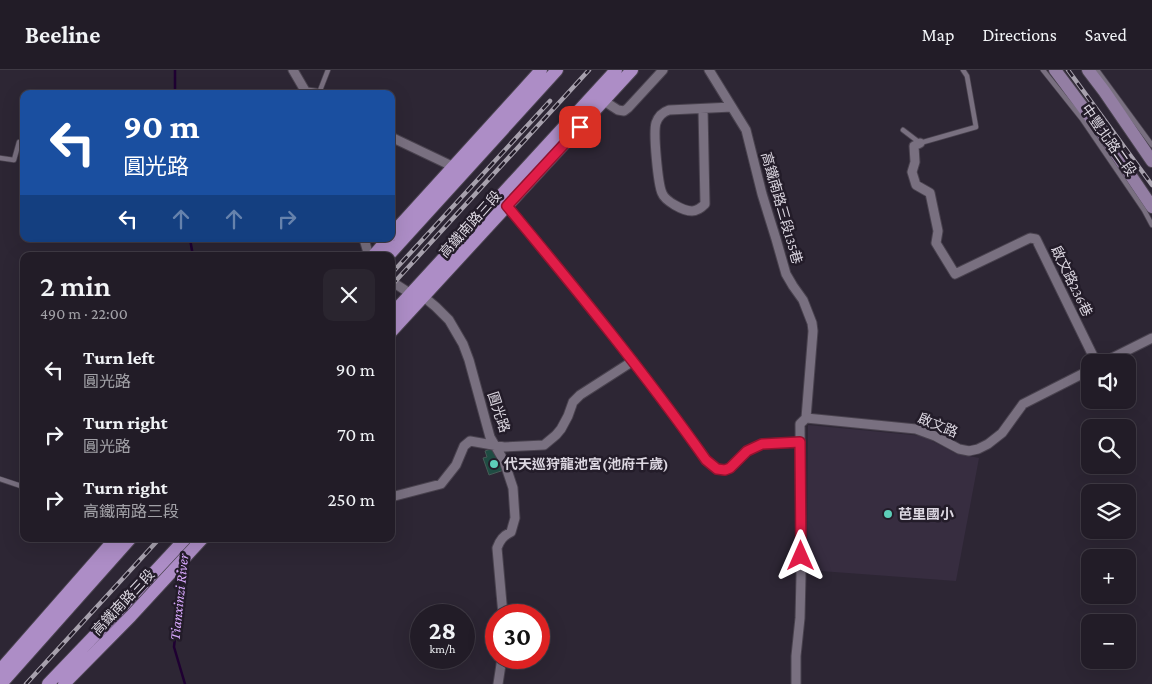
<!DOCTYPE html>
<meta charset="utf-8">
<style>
body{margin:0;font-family:"Crimson Pro","Noto Sans TC",serif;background:#2a252f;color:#f1f3f6;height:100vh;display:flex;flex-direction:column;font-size:19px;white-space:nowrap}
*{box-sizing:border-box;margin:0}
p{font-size:16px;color:#a2a1a7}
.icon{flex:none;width:28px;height:28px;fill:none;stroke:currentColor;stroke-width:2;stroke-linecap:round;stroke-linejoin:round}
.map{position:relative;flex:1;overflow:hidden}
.side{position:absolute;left:20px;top:182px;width:375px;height:290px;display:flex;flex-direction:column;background:#221c27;border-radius:10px;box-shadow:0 5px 20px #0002,0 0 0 1px #3f3a44}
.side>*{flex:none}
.banner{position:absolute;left:20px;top:20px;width:375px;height:152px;border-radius:10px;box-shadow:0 5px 20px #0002,0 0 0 1px #3f3a44;background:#1a4fa0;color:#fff;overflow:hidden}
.buttons{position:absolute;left:1081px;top:284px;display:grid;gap:10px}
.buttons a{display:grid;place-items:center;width:55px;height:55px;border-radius:10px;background:#221c27;box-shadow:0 5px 20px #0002,0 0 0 1px #3f3a44;font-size:25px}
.speed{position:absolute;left:410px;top:534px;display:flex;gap:10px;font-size:25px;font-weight:700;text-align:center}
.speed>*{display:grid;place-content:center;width:65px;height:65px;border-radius:50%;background:#221c27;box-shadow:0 5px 20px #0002,0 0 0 1px #3f3a44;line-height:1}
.speed small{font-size:12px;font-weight:400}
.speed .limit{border:8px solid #d22;background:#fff;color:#111}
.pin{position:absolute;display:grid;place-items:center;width:42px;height:42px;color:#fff;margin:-21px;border-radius:10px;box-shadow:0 2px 8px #0006}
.me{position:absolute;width:55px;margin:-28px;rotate:0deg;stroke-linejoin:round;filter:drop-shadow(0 0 4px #0008)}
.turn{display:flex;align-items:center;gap:18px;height:105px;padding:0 20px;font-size:22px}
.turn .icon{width:65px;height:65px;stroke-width:2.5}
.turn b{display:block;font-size:35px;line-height:42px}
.lanes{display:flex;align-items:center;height:48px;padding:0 20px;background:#0003;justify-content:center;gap:25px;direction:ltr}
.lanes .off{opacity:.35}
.round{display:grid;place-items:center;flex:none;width:52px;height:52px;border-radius:10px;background:#2a252f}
.headline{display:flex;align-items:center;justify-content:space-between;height:85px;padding:0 20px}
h1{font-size:30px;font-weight:600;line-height:38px}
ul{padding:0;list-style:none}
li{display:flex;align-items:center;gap:15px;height:65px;padding:0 20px}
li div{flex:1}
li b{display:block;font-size:19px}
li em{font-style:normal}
header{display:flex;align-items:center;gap:30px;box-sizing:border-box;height:70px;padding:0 25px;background:#221c27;border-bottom:1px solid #3f3a44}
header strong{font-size:24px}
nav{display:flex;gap:28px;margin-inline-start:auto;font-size:18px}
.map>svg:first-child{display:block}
.built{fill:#372d40}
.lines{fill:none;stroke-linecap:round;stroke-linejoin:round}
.stream{stroke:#1f0032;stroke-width:2.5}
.building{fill:#1f4c43;stroke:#465b56}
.service-casing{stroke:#49424e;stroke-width:6}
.minor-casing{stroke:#49424e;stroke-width:11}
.secondary-casing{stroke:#49424e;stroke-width:14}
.primary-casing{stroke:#49424e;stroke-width:14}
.service{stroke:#797080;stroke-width:4.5}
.minor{stroke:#797080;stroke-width:9}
.secondary{stroke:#937ea3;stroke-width:12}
.primary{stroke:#ad8dc6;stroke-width:12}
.rail-casing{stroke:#a7a1ad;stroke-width:4.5}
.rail{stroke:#231c29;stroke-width:2.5;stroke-dasharray:8;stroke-linecap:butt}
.route-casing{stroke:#92132f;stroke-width:12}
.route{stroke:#e11d48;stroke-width:9}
.poi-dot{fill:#5dceb9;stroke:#231c29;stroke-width:2}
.labels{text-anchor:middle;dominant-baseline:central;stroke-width:5;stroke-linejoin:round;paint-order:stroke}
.street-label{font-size:14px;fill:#dcd7e1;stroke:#231c29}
.poi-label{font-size:14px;font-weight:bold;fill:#dcd7e1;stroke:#231c29;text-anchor:start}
.water-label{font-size:15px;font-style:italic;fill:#d9a9fe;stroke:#231c29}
</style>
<header>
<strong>Beeline</strong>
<nav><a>Map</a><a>Directions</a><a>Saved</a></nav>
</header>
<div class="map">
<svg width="1152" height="614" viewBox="0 0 1152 614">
<rect width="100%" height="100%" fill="#2d2634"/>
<path class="built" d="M808,355L923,366L955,383L979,388L956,511L807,500Z"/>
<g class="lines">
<path class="stream" d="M175,24V0
M190,169L193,186
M182,498L174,577L185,614"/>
</g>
<path class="building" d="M496,377L504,400L489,405L483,388L487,387L485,381Z"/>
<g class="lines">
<defs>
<path id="service" d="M1043,0L1082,49L1144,140L1152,155
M1097,0L1152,75
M319,23L328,0
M903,60L920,73L976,57L967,6L963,0
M0,88L14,90L19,72
M0,409L24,417"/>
<path id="minor" d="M293,0L307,24
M709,0L746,60L762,124L776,169L786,204L793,216L803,230L812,253L813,261L806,348
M307,22L321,24
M604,31L618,40L624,41L628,38L663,0
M703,39L705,134C701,138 697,141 692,141C683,141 665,131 662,123C658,114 653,63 656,53C658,47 663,42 669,40L732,37
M391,67L454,97
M920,73L914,76L915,92L912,102L916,115L930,123L938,161L936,173L955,204L1030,168L1036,169L1096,292
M507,136C576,219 644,302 706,390L717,399L725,400L730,398L747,381L762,374L800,372
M364,169L369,186
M391,211L411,224L424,227L436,237L449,250L463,274L469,290L490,367L504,391L513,418L515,448L511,462C503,466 500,470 497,478L503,545
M1104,292L1152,268
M806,348L916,359L935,366L959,379L969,381L978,379L988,374L1002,363L1023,334L1090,300
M391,427L441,414L456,395L464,376L470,371L504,377L544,375L556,365L561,359L568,346L573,332L580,325L633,291
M498,614L502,588
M796,614V586L800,548L801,506L800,354L806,348"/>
<path id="secondary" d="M1055,0L1102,63L1152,137
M1088,0L1104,21L1152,91"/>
<path id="primary" d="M391,165L541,0
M373,186L388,169
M388,186L557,0
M391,245L616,0
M391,262L632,0
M0,600L115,469
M1,614L130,469
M48,614L119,540L185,469
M64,614L131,546L202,469"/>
</defs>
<use href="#service" class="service-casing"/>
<use href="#minor" class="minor-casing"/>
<use href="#secondary" class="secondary-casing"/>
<use href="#primary" class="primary-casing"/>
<use href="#service" class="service"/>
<use href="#minor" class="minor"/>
<use href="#secondary" class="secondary"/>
<use href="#primary" class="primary"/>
<defs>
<path id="rail" d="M1068,0L1152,115
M391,204L550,31
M391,216L589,0
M26,614L159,469"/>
</defs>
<use href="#rail" class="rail-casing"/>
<use href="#rail" class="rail"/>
</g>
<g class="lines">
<defs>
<path id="route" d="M580,57L507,136C576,219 644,302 706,390L717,399L725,400L730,398L747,381L762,374L800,372L801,486"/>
</defs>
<use href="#route" class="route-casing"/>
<use href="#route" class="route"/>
</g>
<g class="poi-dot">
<circle cx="494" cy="394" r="5"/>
<circle cx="888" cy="444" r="5"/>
</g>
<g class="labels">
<g class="street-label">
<text transform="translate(1109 70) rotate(55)">中豐北路二段</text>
<text transform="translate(782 138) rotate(74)">高鐵南路三段135巷</text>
<text transform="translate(470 154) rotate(-48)">高鐵南路三段</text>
<text transform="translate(1072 211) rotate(64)">啟文路236巷</text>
<text transform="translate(499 342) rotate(72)">圓光路</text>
<text transform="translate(938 355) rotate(22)">啟文路</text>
<text transform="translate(123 532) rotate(-47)">高鐵南路三段</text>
</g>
<g class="poi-label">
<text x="504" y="394">代天巡狩龍池宮(池府千歲)</text>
<text x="898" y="444">芭里國小</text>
</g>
<g class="water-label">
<text transform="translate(179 527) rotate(-84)">Tianxinzi River</text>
</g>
</g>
</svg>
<div class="buttons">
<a><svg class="icon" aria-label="sound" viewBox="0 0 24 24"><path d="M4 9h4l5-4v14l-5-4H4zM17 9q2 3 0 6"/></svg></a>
<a><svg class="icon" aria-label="search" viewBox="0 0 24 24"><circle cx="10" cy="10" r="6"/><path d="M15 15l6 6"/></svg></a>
<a><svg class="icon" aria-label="layers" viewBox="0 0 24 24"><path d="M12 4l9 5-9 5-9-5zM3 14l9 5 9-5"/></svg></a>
<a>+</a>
<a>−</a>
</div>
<div class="speed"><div>28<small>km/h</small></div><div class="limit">30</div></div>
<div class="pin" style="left:580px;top:57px;background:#d93025"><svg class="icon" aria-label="arrive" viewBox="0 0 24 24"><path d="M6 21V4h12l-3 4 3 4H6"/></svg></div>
<svg class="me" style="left:801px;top:486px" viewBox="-20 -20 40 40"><path d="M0-17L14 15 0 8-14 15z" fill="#e11d48" stroke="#fff" stroke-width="4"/></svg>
<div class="banner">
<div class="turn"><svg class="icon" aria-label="left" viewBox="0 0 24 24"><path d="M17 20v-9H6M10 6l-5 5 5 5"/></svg><div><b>90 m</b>圓光路</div></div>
<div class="lanes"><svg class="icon" aria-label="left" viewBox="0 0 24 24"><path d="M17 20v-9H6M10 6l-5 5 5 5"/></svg><svg class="icon off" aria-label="ahead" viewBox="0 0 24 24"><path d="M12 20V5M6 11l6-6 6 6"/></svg><svg class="icon off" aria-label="ahead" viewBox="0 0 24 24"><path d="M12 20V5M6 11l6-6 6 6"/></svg><svg class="icon off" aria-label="right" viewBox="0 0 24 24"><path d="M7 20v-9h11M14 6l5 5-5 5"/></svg></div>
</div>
<section class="side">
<div class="headline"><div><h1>2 min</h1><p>490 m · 22:00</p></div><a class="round"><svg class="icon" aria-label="close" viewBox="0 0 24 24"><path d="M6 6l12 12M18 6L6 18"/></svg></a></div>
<ul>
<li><svg class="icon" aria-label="left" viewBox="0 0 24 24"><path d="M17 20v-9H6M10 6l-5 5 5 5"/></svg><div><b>Turn left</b><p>圓光路</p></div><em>90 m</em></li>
<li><svg class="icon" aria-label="right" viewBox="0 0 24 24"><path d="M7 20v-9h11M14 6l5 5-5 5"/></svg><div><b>Turn right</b><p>圓光路</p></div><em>70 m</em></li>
<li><svg class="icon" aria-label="right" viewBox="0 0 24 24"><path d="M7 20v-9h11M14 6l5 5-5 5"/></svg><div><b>Turn right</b><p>高鐵南路三段</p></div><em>250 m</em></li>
</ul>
</section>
</div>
